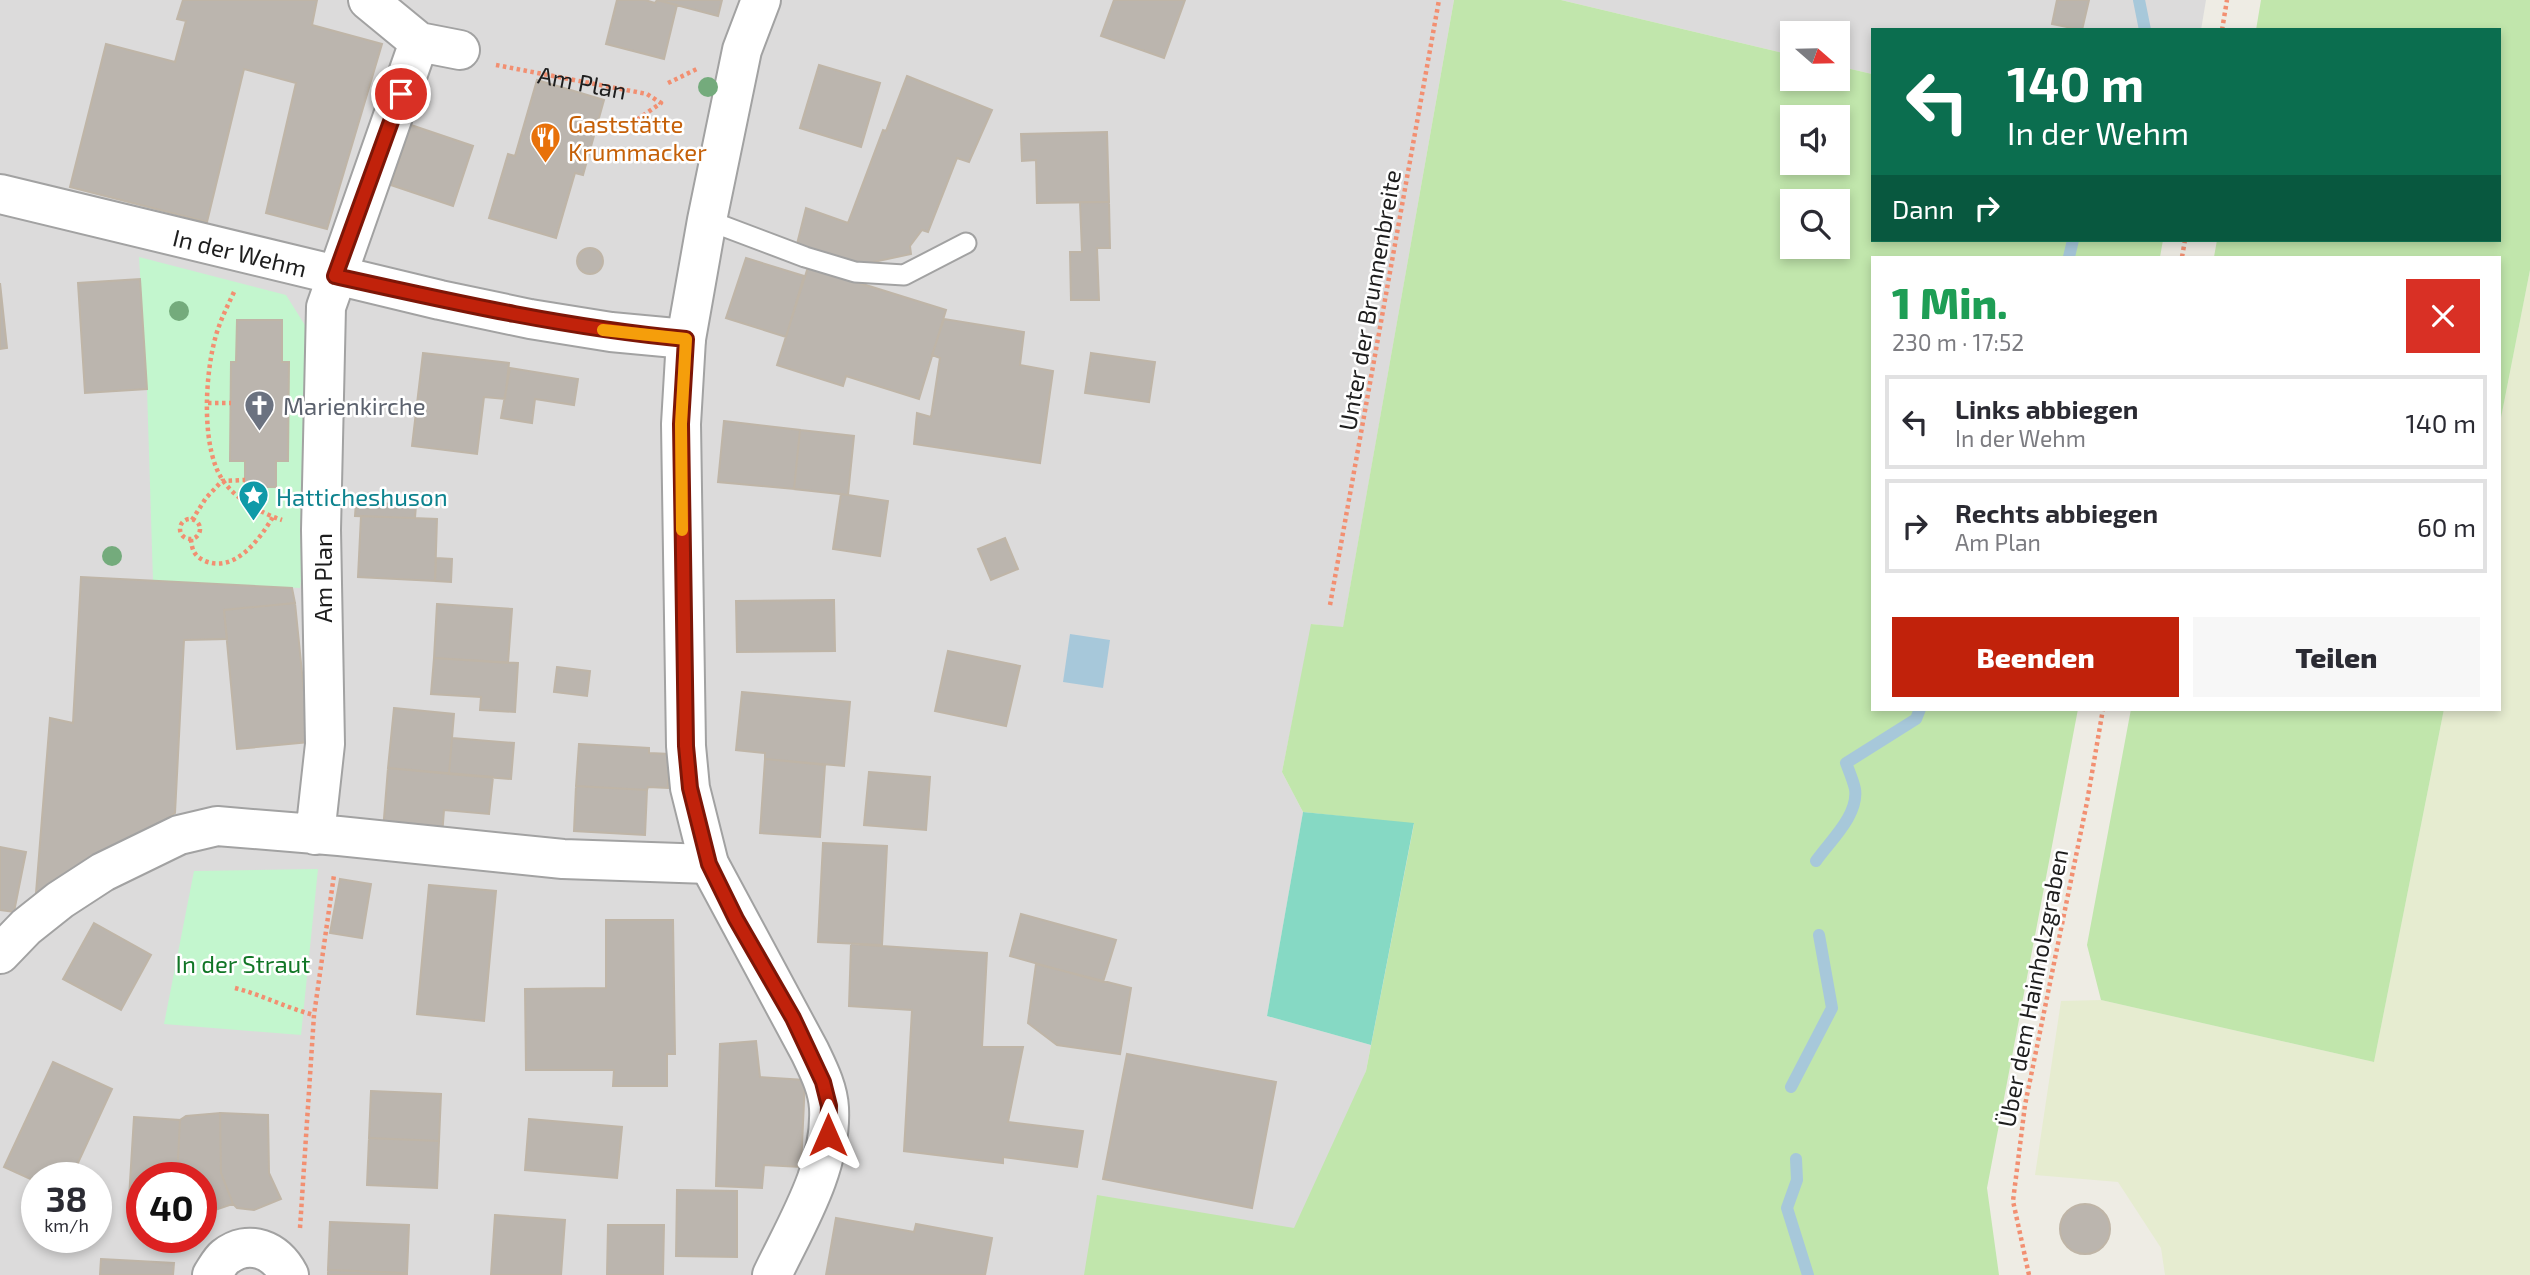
<!DOCTYPE html>
<html lang="de">
<meta charset="utf-8">
<style>
body{margin:0;font-family:"Exo 2",sans-serif;background:#f7f7f7;color:#2b2b33;height:100vh;display:flex;flex-direction:column;font-size:26px;white-space:nowrap}
*{box-sizing:border-box;margin:0}
p{font-size:23px;color:#7c7c81}
.icon{flex:none;width:38px;height:38px;fill:none;stroke:currentColor;stroke-width:2;stroke-linecap:round;stroke-linejoin:round}
.map{position:relative;flex:1;overflow:hidden}
.sheet{position:absolute;left:1871px;top:256px;width:630px;height:455px;display:flex;flex-direction:column;background:#fff;border-radius:0px;box-shadow:0 4px 10px #0003}
.sheet>*{flex:none}
.hud{position:absolute;left:1871px;top:28px;width:630px;height:214px;border-radius:0px;box-shadow:0 4px 10px #0003;background:#0b6e4f;color:#fff;overflow:hidden}
.needle{width:46px;rotate:110deg}
.fabs{position:absolute;left:1780px;top:21px;display:grid;gap:14px}
.fabs a{display:grid;place-items:center;width:70px;height:70px;border-radius:0px;background:#fff;box-shadow:0 4px 10px #0003;font-size:35px}
.speed{position:absolute;left:21px;top:1162px;display:flex;gap:14px;font-size:35px;font-weight:700;text-align:center}
.speed>*{display:grid;place-content:center;width:91px;height:91px;border-radius:50%;background:#fff;box-shadow:0 4px 10px #0003;line-height:1}
.speed small{font-size:18px;font-weight:400}
.speed .limit{border:10px solid #d22;background:#fff;color:#111}
.pin{position:absolute;display:grid;place-items:center;width:60px;height:60px;color:#fff;margin:-30px;border:4px solid #fff;border-radius:50%;box-shadow:0 2px 7px #0007}
.me{position:absolute;width:77px;margin:-38px;rotate:0deg;stroke-linejoin:round;filter:drop-shadow(0 0 5px #0008)}
.turn{display:flex;align-items:center;gap:24px;height:147px;padding:0 21px;font-size:32px}
.turn .icon{width:91px;height:91px;stroke-width:2.5}
.turn b{display:block;font-size:49px;line-height:60px}
.then{display:flex;align-items:center;height:66px;padding:0 21px;background:#0003;gap:14px;font-size:26px}
.round{display:grid;place-items:center;flex:none;width:74px;height:74px;border-radius:0px;background:#f7f7f7}
.overview{display:flex;align-items:center;justify-content:space-between;height:119px;padding:0 21px}
h1{font-size:42px;font-weight:800;line-height:52px;color:#1e9e55}
.button{display:flex;gap:14px;margin-top:auto;padding:14px 21px}
.button a{flex:1;height:80px;border-radius:0px;background:#c1220b;color:#fff;font-size:28px;font-weight:800;line-height:80px;text-align:center}
.button a+a{background:#f7f7f7;color:#2b2b33}
ul{padding:0;list-style:none}
li{display:flex;align-items:center;gap:21px;height:94px;margin:0 14px 10px;padding:0 7px;border:4px solid #e1e1e2;border-radius:0px}
li div{flex:1}
li b{display:block;font-size:26px}
li em{font-style:normal}
.map>svg:first-child{display:block}
.residential{fill:#dcdbdb;fill-rule:evenodd}
.farmland{fill:#e6ecd0}
.grass{fill:#c1e6ac;fill-rule:evenodd}
.park{fill:#c3f6ce}
.pitch{fill:#86d9c4}
.water{fill:#a7c8da}
.lines{fill:none;stroke-linecap:round;stroke-linejoin:round}
.stream{stroke:#a7c8da;stroke-width:12}
.building{fill:#bbb5ae;stroke:#bfb5a7;stroke-width:2}
.service-casing{stroke:#a2a2a2;stroke-width:23}
.minor-casing{stroke:#a2a2a2;stroke-width:42}
.tertiary-casing{stroke:#a2a2a2;stroke-width:42}
.path{stroke:#f28f71;stroke-width:4.5;stroke-dasharray:3.5 3.5;stroke-linecap:butt}
.service{stroke:#fff;stroke-width:19}
.minor{stroke:#fff;stroke-width:38}
.tertiary{stroke:#fff;stroke-width:38}
.tree{fill:#74ab7c}
.route-casing{stroke:#7d1607;stroke-width:18}
.route{stroke:#c1220b;stroke-width:12}
.slow{stroke:#f59e0b;stroke-width:12}
.labels{text-anchor:middle;dominant-baseline:central;stroke-width:5;stroke-linejoin:round;paint-order:stroke}
.street-label{font-size:24px;fill:#1e1e1e;stroke:#fff}
.food-label{font-size:24px;fill:#c56008;stroke:#fff;text-anchor:start}
.worship-label{font-size:24px;fill:#5b616d;stroke:#fff;text-anchor:start}
.culture-label{font-size:24px;fill:#0d838f;stroke:#fff;text-anchor:start}
.park-label{font-size:24px;fill:#117626;stroke:#fff}
</style>
<div class="map">
<svg width="2530" height="1275" viewBox="0 0 2530 1275">
<rect width="100%" height="100%" fill="#eeece4"/>
<path class="residential" d="M0,0H1454L1343,628L1312,624L1282,772L1303,812L1267,1016L1371,1045L1366,1071L1290,1275H0ZM37,1178H96V1237H37ZM142,1178H201V1237H142Z
M1561,0H2206L2201,30H1872V74L1838,66V33H1792V55Z"/>
<path class="farmland" d="M2530,270V1275H2165L2161,1248L2118,1182L2035,1175L2061,1001L2101,1000L2374,1062L2444,709H2499V428Z"/>
<path class="grass" d="M1454,0H1561L1792,55V79H1838V66L1872,74V240H2163L2160,257H1872V709H2078L1987,1188L1999,1275H1084L1097,1195L1294,1228L1366,1071L1414,824L1303,812L1282,772L1311,624L1343,627ZM1792,117H1838V163H1792ZM1792,201H1838V247H1792Z
M2261,0H2530V270L2499,428V257H2214L2217,240H2499V30H2256Z
M2131,709H2444L2374,1062L2101,1000L2087,945Z"/>
<path class="park" d="M139,257L286,295L308,330L304,560L300,588L153,581L147,389Z
M318,869L301,1035L164,1024L194,871Z"/>
<path class="pitch" d="M1303,812L1414,823L1371,1045L1267,1016Z"/>
<path class="water" d="M1070,634L1110,640L1103,688L1063,682Z"/>
<g class="lines">
<path class="stream" d="M2139,0L2145,30
M2069,257L2073,240
M1816,861C1830,841 1859,815 1855,789C1853,780 1849,771 1846,763L1916,719L1920,709
M1791,1087L1832,1008L1819,935
M1796,1159L1797,1180L1787,1208L1808,1275"/>
</g>
<path class="building" d="M183,0H317L312,25L382,44L327,229L266,213L296,83L244,69L207,222L70,187L106,44L175,62L186,21L177,19Z
M617,0H645L655,3L657,0L677,5L664,59L606,44Z
M657,0H722L718,16Z
M1114,0H1185L1164,58L1101,36Z
M2057,0H2089L2082,30L2052,24Z
M819,65L880,83L861,147L800,128Z
M907,76L992,110L969,162L957,158L928,232L922,230L910,246L911,254L855,266L796,248L806,208L848,223L883,130L886,131Z
M537,80L604,100L583,175L575,173L556,238L489,218L508,154L515,156Z
M411,125L473,146L453,206L391,185Z
M1107,132L1109,202L1037,203L1036,160L1022,161L1021,134Z
M1080,202H1109L1110,248H1097L1099,300H1071L1070,252H1082Z
M577 261a13 13 0 1 1 26 0a13 13 0 1 1-26 0Z
M746,258L804,276L786,337L726,318Z
M808,267L946,310L919,399L846,376L843,386L777,365Z
M140,279L147,389L85,393L78,283Z
M0,283L7,348L0,349Z
M944,319L1024,332L1020,365L1053,371L1040,463L914,444L917,413L931,417L940,358L932,355Z
M237,320H282V362H289L288,461H276V487H245V461H230L231,362H236Z
M423,353L509,363L505,399L484,397L477,454L412,446Z
M1091,353L1155,362L1149,402L1085,393Z
M510,368L578,379L574,405L535,399L532,423L501,418Z
M724,421L800,430L794,489L718,482Z
M800,430L854,436L848,495L794,489Z
M841,494L888,501L880,556L833,549Z
M356,502L416,505L415,518L355,516Z
M361,516L437,519L435,581L358,577Z
M1005,538L1018,569L991,580L978,549Z
M436,558L452,559L451,582L435,581Z
M81,577L292,588L295,603L224,610L227,639L184,640L175,813L98,866L36,893L50,718L73,723Z
M834,600L835,651L737,652L736,601Z
M295,603L309,742L237,749L224,610Z
M437,604L512,609L508,663L434,658Z
M948,651L1020,666L1006,726L935,711Z
M434,658L518,663L515,712L480,710L481,697L431,694Z
M557,667L590,671L587,696L554,692Z
M742,692L850,702L844,766L765,759V753L736,750Z
M394,708L454,714L449,774L388,768Z
M452,738L514,743L511,779L449,774Z
M579,744L649,748V753L670,754L668,788L648,787L647,790L576,786Z
M765,759L825,765L820,837L760,833Z
M388,768L493,777L489,814L444,810L442,836L383,831Z
M869,772L930,777L926,830L864,825Z
M576,786L647,790L645,835L574,831Z
M823,843L887,846L882,945L818,942Z
M0,847L26,852L14,912L0,910Z
M340,879L371,884L362,938L330,933Z
M429,885L496,891L484,1021L417,1014Z
M1021,914L1116,940L1103,982L1010,956Z
M606,920H673L675,1054H667V1086H613L614,1070H526L525,989L606,988Z
M94,923L151,955L121,1010L63,979Z
M851,944L987,953L982,1047H1023L1008,1122L1083,1131L1077,1167L1003,1157V1163L904,1151L912,1010L849,1006Z
M1036,964L1131,988L1120,1054L1057,1045L1028,1023Z
M756,1041L760,1077L805,1080L801,1167L764,1165L762,1188L716,1186L720,1044Z
M1127,1054L1276,1082L1252,1208L1103,1179Z
M53,1062L112,1089L71,1178H37V1182L4,1167Z
M371,1091L441,1094L439,1141L369,1138Z
M220,1113L221,1173L233,1204L206,1213H201V1178H177L180,1120L186,1116Z
M220,1113L268,1115L269,1173L281,1199L254,1210L237,1208L233,1204L221,1173Z
M134,1117L180,1120L177,1178H142V1211L129,1198Z
M529,1119L622,1127L617,1178L525,1170Z
M369,1138L439,1141L437,1188L367,1185Z
M677,1190L737,1191V1257L676,1256Z
M2060 1229a25 25 0 1 1 50 0a25 25 0 1 1-50 0Z
M495,1215L565,1220L561,1275H491Z
M836,1218L914,1232L916,1224L992,1238L985,1275H826Z
M330,1222L409,1225L407,1273L328,1270Z
M608,1225H664L663,1275H607Z
M101,1259L174,1263L173,1275H100Z
M328,1270L407,1273V1275H328Z"/>
<g class="lines">
<defs>
<path id="service" d="M707,220L805,257L855,272L904,275L966,243"/>
<path id="minor" d="M368,0L419,42
M315,835L325,744L321,530L326,307L419,42L460,50
M0,954L26,927L60,900L103,872L179,835L217,826L339,836L563,859L709,864
M212,1275C216,1269 220,1261 225,1257C249,1238 276,1250 289,1275"/>
<g id="tertiary">
<path d="M761,0L742,50L707,220L686,339L681,424L686,746L690,788L709,864L810,1052C818,1069 828,1088 829,1108C832,1167 797,1223 772,1275"/>
<path id="s2" d="M0,194L440,300L530,319L611,332L686,339"/>
</g>
</defs>
<use href="#service" class="service-casing"/>
<use href="#minor" class="minor-casing"/>
<use href="#tertiary" class="tertiary-casing"/>
<g class="path">
<path d="M2222,30L2227,0"/>
<path id="s1" d="M496,65L647,94L661,103L638,119L628,118"/>
<path d="M668,83L699,68"/>
<path d="M2182,257L2185,240"/>
<path d="M234,292C226,309 218,325 214,343C205,379 201,451 224,482C237,500 261,513 282,520"/>
<path d="M208,403H231"/>
<circle cx="190" cy="529" r="10"/>
<path d="M192,520L206,498L222,481L245,480"/>
<path d="M191,539C192,550 194,556 205,561C235,573 259,540 273,517"/>
<path d="M1330,605L1439,0"/>
<path d="M235,988C262,995 287,1008 314,1015"/>
<path d="M300,1228L314,1015L334,875"/>
<path d="M2029,1275L2013,1201L2025,1105L2087,802L2103,709"/>
</g>
<use href="#service" class="service"/>
<use href="#minor" class="minor"/>
<use href="#tertiary" class="tertiary"/>
</g>
<g class="tree">
<circle cx="708" cy="87" r="10"/>
<circle cx="179" cy="311" r="10"/>
<circle cx="112" cy="556" r="10"/>
</g>
<g class="lines">
<defs>
<path id="route" d="M401,94L335,276C452,302 567,328 686,339L681,424L686,746L690,788L709,864L736,919L793,1018L823,1082L829,1106L828,1135"/>
</defs>
<use href="#route" class="route-casing"/>
<use href="#route" class="route"/>
<path class="slow" d="M603,330L686,339L681,424L682,530"/>
</g>
<defs>
<symbol id="restaurant-pin" viewBox="-11 -11 22 30"><path d="M0 17L-7.5 6A9.5 9.5 0 1 1 7.5 6Z" fill="#e8710a" stroke="#fff"/><path d="M-5-6h1v4h1v-4h1v4h1v-4h1v5L-1.5 .5V6h-2V.5L-5-1ZM5-6V6H3V1.5H1.5Q1.5-4 5-6Z" fill="#fff"/></symbol>
<symbol id="church-pin" viewBox="-11 -11 22 30"><path d="M0 17L-7.5 6A9.5 9.5 0 1 1 7.5 6Z" fill="#6b7280" stroke="#fff"/><path d="M-1.2-6h2.4v3.5h3.3v2.4h-3.3V6h-2.4V-.1h-3.3v-2.4h3.3Z" fill="#fff"/></symbol>
<symbol id="sight-pin" viewBox="-11 -11 22 30"><path d="M0 17L-7.5 6A9.5 9.5 0 1 1 7.5 6Z" fill="#0f9aa8" stroke="#fff"/><path d="M0-6L1.8-2.2L6-1.7L2.9 1.2L3.7 5.4L0 3.3L-3.7 5.4L-2.9 1.2L-6-1.7L-1.8-2.2Z" fill="#fff"/></symbol>
</defs>
<g fill-rule="evenodd">
<use href="#restaurant-pin" x="528" y="120" width="35" height="47"/>
<use href="#church-pin" x="242" y="388" width="35" height="47"/>
<use href="#sight-pin" x="236" y="478" width="35" height="47"/>
</g>
<g class="labels">
<g class="street-label">
<text stroke="none"><textPath href="#s1" startOffset="88">Am Plan</textPath></text>
<text stroke="none"><textPath href="#s2" startOffset="247">In der Wehm</textPath></text>
<text transform="translate(1369 300) rotate(-80)">Unter der Brunnenbreite</text>
<text transform="translate(322 578) rotate(-90)">Am Plan</text>
<text transform="translate(2032 988) rotate(-79)">Über dem Hainholzgraben</text>
</g>
<g class="food-label">
<text x="568" y="123">Gaststätte<tspan x="568" dy="28">Krummacker</tspan></text>
</g>
<g class="worship-label">
<text x="283" y="405">Marienkirche</text>
</g>
<g class="culture-label">
<text x="276" y="496">Hatticheshuson</text>
</g>
<g class="park-label">
<text x="243" y="963">In der Straut</text>
</g>
</g>
</svg>
<div class="fabs">
<a><svg class="needle" viewBox="-14 -14 28 28"><path d="M0-13l5 13h-10z" fill="#e53935"/><path d="M0 13l5-13h-10z" fill="#7c7c81"/></svg></a>
<a><svg class="icon" aria-label="sound" viewBox="0 0 24 24"><path d="M4 9h4l5-4v14l-5-4H4zM17 9q2 3 0 6"/></svg></a>
<a><svg class="icon" aria-label="search" viewBox="0 0 24 24"><circle cx="10" cy="10" r="6"/><path d="M15 15l6 6"/></svg></a>
</div>
<div class="speed"><div>38<small>km/h</small></div><div class="limit">40</div></div>
<div class="pin" style="left:401px;top:94px;background:#d93025"><svg class="icon" aria-label="arrive" viewBox="0 0 24 24"><path d="M6 21V4h12l-3 4 3 4H6"/></svg></div>
<svg class="me" style="left:828px;top:1135px" viewBox="-20 -20 40 40"><path d="M0-17L14 15 0 8-14 15z" fill="#c1220b" stroke="#fff" stroke-width="4"/></svg>
<div class="hud">
<div class="turn"><svg class="icon" aria-label="left" viewBox="0 0 24 24"><path d="M17 20v-9H6M10 6l-5 5 5 5"/></svg><div><b>140 m</b>In der Wehm</div></div>
<div class="then">Dann<svg class="icon" aria-label="right" viewBox="0 0 24 24"><path d="M7 20v-9h11M14 6l5 5-5 5"/></svg></div>
</div>
<section class="sheet">
<div class="overview"><div><h1>1 Min.</h1><p>230 m · 17:52</p></div><a class="round" style="background:#d93025;color:#fff"><svg class="icon" aria-label="close" viewBox="0 0 24 24"><path d="M6 6l12 12M18 6L6 18"/></svg></a></div>
<ul>
<li><svg class="icon" aria-label="left" viewBox="0 0 24 24"><path d="M17 20v-9H6M10 6l-5 5 5 5"/></svg><div><b>Links abbiegen</b><p>In der Wehm</p></div><em>140 m</em></li>
<li><svg class="icon" aria-label="right" viewBox="0 0 24 24"><path d="M7 20v-9h11M14 6l5 5-5 5"/></svg><div><b>Rechts abbiegen</b><p>Am Plan</p></div><em>60 m</em></li>
</ul>
<div class="button"><a>Beenden</a><a>Teilen</a></div>
</section>
</div>
